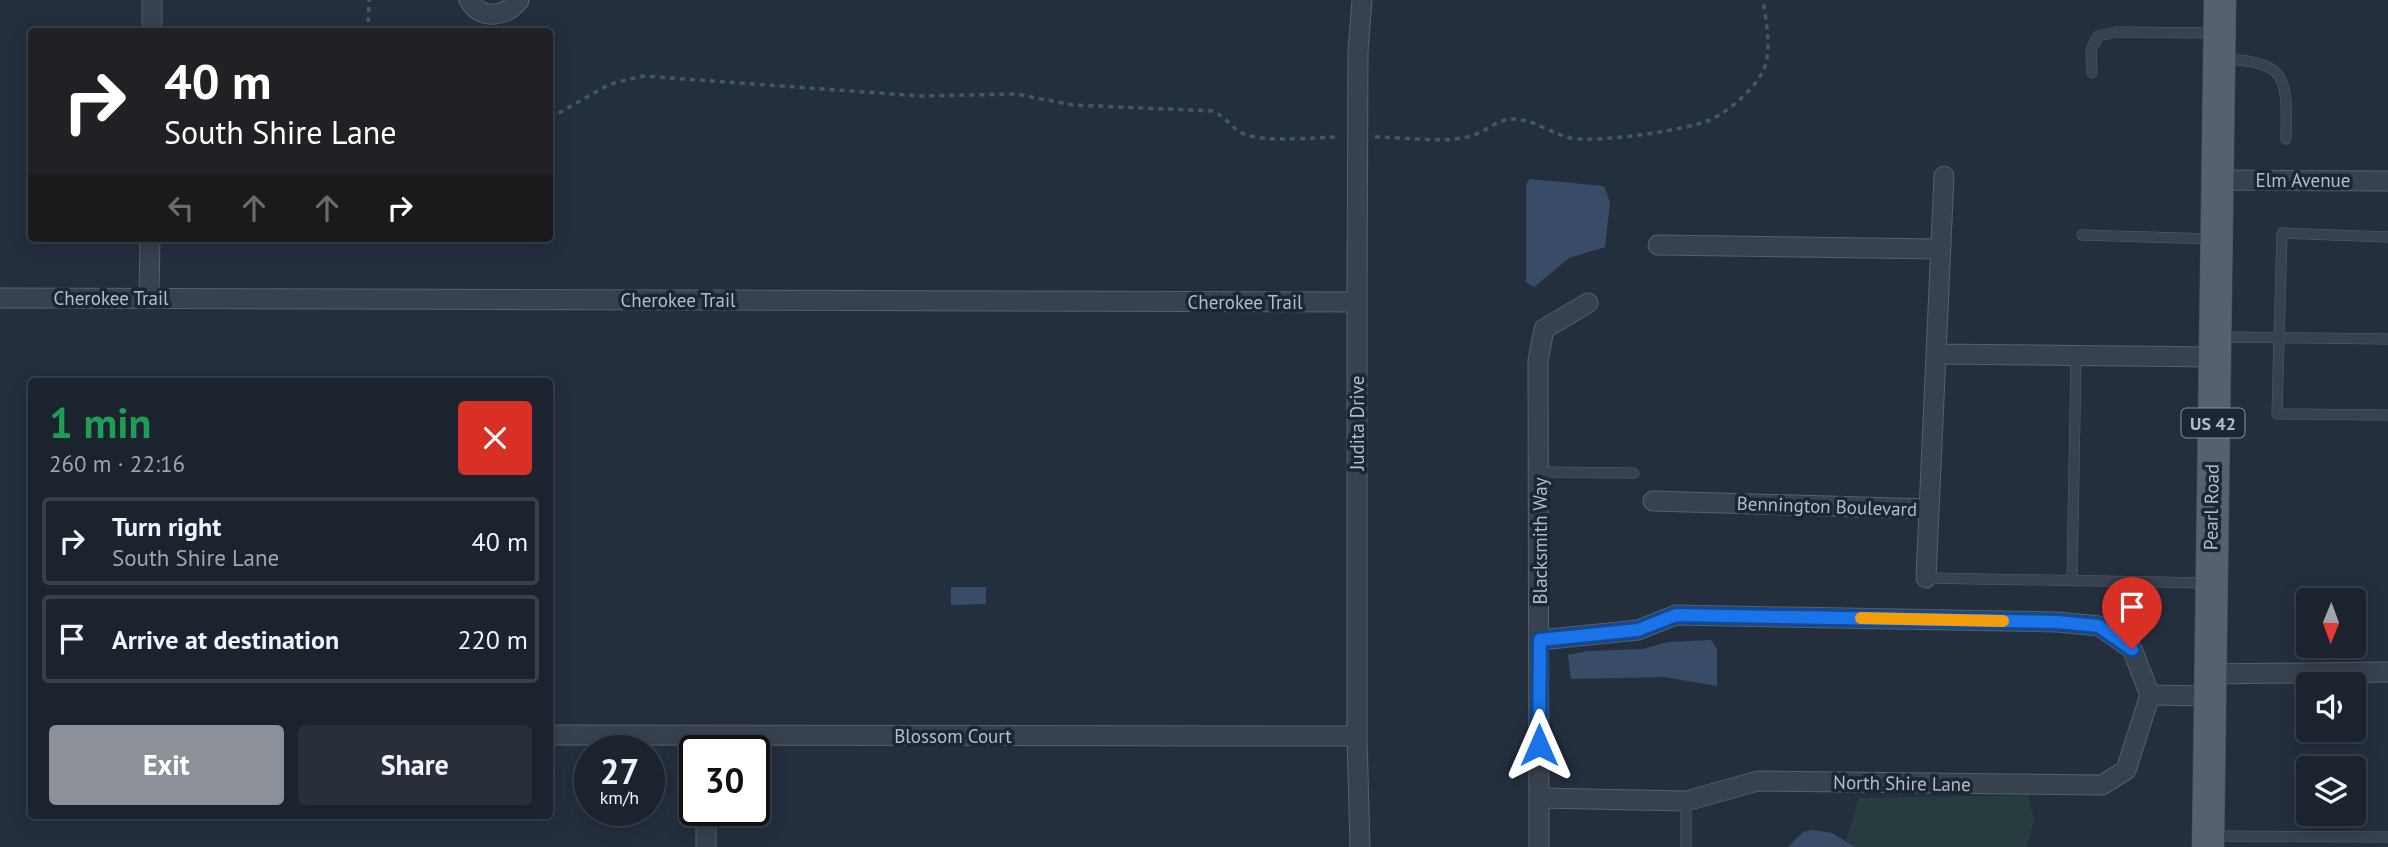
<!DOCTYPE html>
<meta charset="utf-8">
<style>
body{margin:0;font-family:"PT Sans",sans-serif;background:#282f3a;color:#f1f3f6;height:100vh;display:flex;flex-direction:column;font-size:26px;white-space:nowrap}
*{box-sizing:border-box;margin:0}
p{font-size:23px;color:#a0a4aa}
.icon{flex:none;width:38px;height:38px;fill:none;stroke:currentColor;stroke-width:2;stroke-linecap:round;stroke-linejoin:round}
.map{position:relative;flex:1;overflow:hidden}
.side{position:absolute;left:28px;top:378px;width:525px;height:441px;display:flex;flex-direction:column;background:#1b232e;border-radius:7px;box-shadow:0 4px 18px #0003,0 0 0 2px #39404a}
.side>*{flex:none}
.guide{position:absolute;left:28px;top:28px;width:525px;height:214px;border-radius:7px;box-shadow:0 4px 18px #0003,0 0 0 2px #39404a;background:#202124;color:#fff;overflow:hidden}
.needle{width:46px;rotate:181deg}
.buttons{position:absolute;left:2296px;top:588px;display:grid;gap:14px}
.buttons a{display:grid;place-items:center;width:70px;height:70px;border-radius:7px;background:#1b232e;box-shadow:0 4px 18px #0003,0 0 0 2px #39404a;font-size:35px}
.speed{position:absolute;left:574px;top:735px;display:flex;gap:14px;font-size:35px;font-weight:700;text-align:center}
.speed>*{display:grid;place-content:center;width:91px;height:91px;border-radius:50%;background:#1b232e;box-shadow:0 4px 18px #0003,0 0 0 2px #39404a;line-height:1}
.speed small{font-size:18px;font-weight:400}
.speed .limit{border:4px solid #111;border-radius:10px;background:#fff;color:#111}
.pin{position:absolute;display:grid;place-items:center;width:60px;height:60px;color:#fff;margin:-72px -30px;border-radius:50% 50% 50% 0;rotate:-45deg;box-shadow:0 0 7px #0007}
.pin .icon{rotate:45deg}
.me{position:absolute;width:77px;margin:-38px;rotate:0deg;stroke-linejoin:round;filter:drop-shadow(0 0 5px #0008)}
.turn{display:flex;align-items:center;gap:24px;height:147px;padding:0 21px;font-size:32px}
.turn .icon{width:91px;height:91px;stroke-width:2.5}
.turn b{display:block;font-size:49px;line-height:60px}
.lanes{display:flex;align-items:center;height:66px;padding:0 21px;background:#0003;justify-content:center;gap:35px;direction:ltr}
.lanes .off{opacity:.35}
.round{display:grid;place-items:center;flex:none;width:74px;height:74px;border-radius:7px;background:#282f3a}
.summary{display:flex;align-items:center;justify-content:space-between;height:119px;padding:0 21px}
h1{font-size:42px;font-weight:800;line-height:52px;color:#1e9e55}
.button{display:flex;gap:14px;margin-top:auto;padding:14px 21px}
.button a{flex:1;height:80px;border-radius:7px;background:#8c9099;color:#fff;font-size:28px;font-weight:800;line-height:80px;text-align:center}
.button a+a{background:#282f3a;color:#f1f3f6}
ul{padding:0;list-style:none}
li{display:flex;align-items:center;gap:21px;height:88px;margin:0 14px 10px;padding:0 7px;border:4px solid #39404a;border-radius:7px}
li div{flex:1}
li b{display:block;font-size:26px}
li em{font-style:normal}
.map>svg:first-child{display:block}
.green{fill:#263c3f}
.water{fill:#394c67}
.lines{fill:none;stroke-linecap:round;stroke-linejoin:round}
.service-casing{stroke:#565f6c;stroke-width:11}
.minor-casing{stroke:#565f6c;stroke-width:21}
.primary-casing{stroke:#414a57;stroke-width:33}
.path{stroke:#44595c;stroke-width:3.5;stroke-dasharray:5 5;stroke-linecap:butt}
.service{stroke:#38414e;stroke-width:10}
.minor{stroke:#38414e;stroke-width:19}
.primary{stroke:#56606e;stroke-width:32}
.route-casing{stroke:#114b97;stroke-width:18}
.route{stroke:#1a73e8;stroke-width:12}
.slow{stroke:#f59e0b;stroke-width:12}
.labels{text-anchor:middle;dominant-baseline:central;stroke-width:7;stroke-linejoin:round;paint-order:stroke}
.shield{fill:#1d2633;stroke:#878f9c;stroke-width:2}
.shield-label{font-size:18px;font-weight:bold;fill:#b4bcc9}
.street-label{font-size:19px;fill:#b4bcc9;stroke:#1d2633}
</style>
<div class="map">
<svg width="2388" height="847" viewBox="0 0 2388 847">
<rect width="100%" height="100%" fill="#242f3e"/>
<path class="green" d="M2028,795L2034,820L2027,847H1855L1846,841L1859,798Z"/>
<path class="water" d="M1530,179L1604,186L1610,202L1605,247L1569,258L1534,287L1526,282V184Z
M951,587H986V604L951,605Z
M1711,640L1717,649V686L1664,677L1571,679L1568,655L1588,651L1643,649L1668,642Z
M1813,830L1832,833L1855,847H1788L1803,832Z"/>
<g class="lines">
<defs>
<path id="service" d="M2223,59C2289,62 2287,78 2286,139
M2092,73L2091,50L2098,36L2116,32L2216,33
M2082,235L2213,239
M2388,237L2282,233L2277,414L2388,415
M2221,337L2388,339
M1540,472L1634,473
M1926,578L2209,583
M2072,581L2076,356
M2212,836L2388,837
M1686,847V801"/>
<path id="minor" d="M469,0C481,21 506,17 519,0
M152,32V0
M2218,180L2388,181
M1658,245L1940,249
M0,298L1357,302
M149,298L150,238
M1936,354L2214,357
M1653,501L1929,509
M1926,578L1944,176
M1540,640L1638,630L1676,615L2057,622L2099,626L2132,649L2150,695
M2209,674L2388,672
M550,735L1357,736
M1539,798L1686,801L1758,781L2102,785L2126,770L2150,695L2209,696
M706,847V810
M1360,847L1357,736V302L1358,52L1362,0
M1539,847L1538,361L1544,329L1588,303"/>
<path id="primary" d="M2208,847L2220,0"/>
</defs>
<use href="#service" class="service-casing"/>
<use href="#minor" class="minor-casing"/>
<use href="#primary" class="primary-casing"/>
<path class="path" d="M368,32L369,0
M550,118L610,84L643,76L920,96L1016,94L1073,105L1213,111C1226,117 1232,129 1244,134C1266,143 1315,137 1339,137
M1375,137C1406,137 1442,144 1471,136C1485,132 1497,120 1511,119C1534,118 1555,137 1577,139C1607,141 1682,131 1710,120C1728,112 1756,88 1764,69C1772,49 1766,21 1763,0"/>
<use href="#service" class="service"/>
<use href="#minor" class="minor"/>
<use href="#primary" class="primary"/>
</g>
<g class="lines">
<defs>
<path id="route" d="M1539,745L1540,640L1638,630L1676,615L2057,622L2099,626L2132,649"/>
</defs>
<use href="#route" class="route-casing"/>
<use href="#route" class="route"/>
<path class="slow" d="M1861,618L2003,621"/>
</g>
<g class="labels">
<rect class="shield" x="2181.5" y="408.5" width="63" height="29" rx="5"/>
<g class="shield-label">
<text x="2213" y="423">US 42</text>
</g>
<g class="street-label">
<text x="2303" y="180">Elm Avenue</text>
<text x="111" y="298">Cherokee Trail</text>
<text x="678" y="300">Cherokee Trail</text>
<text x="1245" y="302">Cherokee Trail</text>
<text transform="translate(1357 423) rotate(-90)">Judita Drive</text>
<text transform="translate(1827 506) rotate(2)">Bennington Boulevard</text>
<text transform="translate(2211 507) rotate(-89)">Pearl Road</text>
<text transform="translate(1540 541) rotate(-90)">Blacksmith Way</text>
<text x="953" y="736">Blossom Court</text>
<text transform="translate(1902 783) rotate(1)">North Shire Lane</text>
</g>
</g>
</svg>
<div class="buttons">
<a><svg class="needle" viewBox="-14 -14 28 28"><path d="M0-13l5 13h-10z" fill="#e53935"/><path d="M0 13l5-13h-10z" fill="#a0a4aa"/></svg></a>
<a><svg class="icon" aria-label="sound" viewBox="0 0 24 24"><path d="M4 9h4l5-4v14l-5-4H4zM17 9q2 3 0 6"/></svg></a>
<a><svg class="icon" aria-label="layers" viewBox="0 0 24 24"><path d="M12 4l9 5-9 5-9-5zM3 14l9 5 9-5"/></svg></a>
</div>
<div class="speed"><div>27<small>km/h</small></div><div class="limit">30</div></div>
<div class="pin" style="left:2132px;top:649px;background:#d93025"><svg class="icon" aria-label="arrive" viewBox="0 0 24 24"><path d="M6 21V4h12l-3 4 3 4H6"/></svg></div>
<svg class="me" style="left:1539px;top:745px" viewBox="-20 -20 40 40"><path d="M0-17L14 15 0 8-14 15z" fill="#1a73e8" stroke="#fff" stroke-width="4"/></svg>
<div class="guide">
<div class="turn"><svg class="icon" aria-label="right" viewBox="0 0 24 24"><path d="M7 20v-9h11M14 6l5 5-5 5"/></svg><div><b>40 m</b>South Shire Lane</div></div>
<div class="lanes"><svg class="icon off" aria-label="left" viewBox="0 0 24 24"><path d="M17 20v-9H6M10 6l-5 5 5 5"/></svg><svg class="icon off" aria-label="ahead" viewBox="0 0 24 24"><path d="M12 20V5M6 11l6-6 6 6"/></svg><svg class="icon off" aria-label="ahead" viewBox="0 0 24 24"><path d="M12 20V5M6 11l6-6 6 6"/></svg><svg class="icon" aria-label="right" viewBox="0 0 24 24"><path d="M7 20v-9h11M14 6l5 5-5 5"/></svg></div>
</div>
<section class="side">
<div class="summary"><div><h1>1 min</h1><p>260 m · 22:16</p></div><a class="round" style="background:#d93025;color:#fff"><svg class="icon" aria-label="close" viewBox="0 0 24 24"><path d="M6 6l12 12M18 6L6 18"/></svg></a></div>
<ul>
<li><svg class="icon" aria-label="right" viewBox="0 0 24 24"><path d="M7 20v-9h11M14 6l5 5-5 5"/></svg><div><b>Turn right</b><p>South Shire Lane</p></div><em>40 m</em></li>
<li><svg class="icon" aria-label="arrive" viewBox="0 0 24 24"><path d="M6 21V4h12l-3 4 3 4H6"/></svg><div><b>Arrive at destination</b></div><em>220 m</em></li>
</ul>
<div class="button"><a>Exit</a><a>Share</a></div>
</section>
</div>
